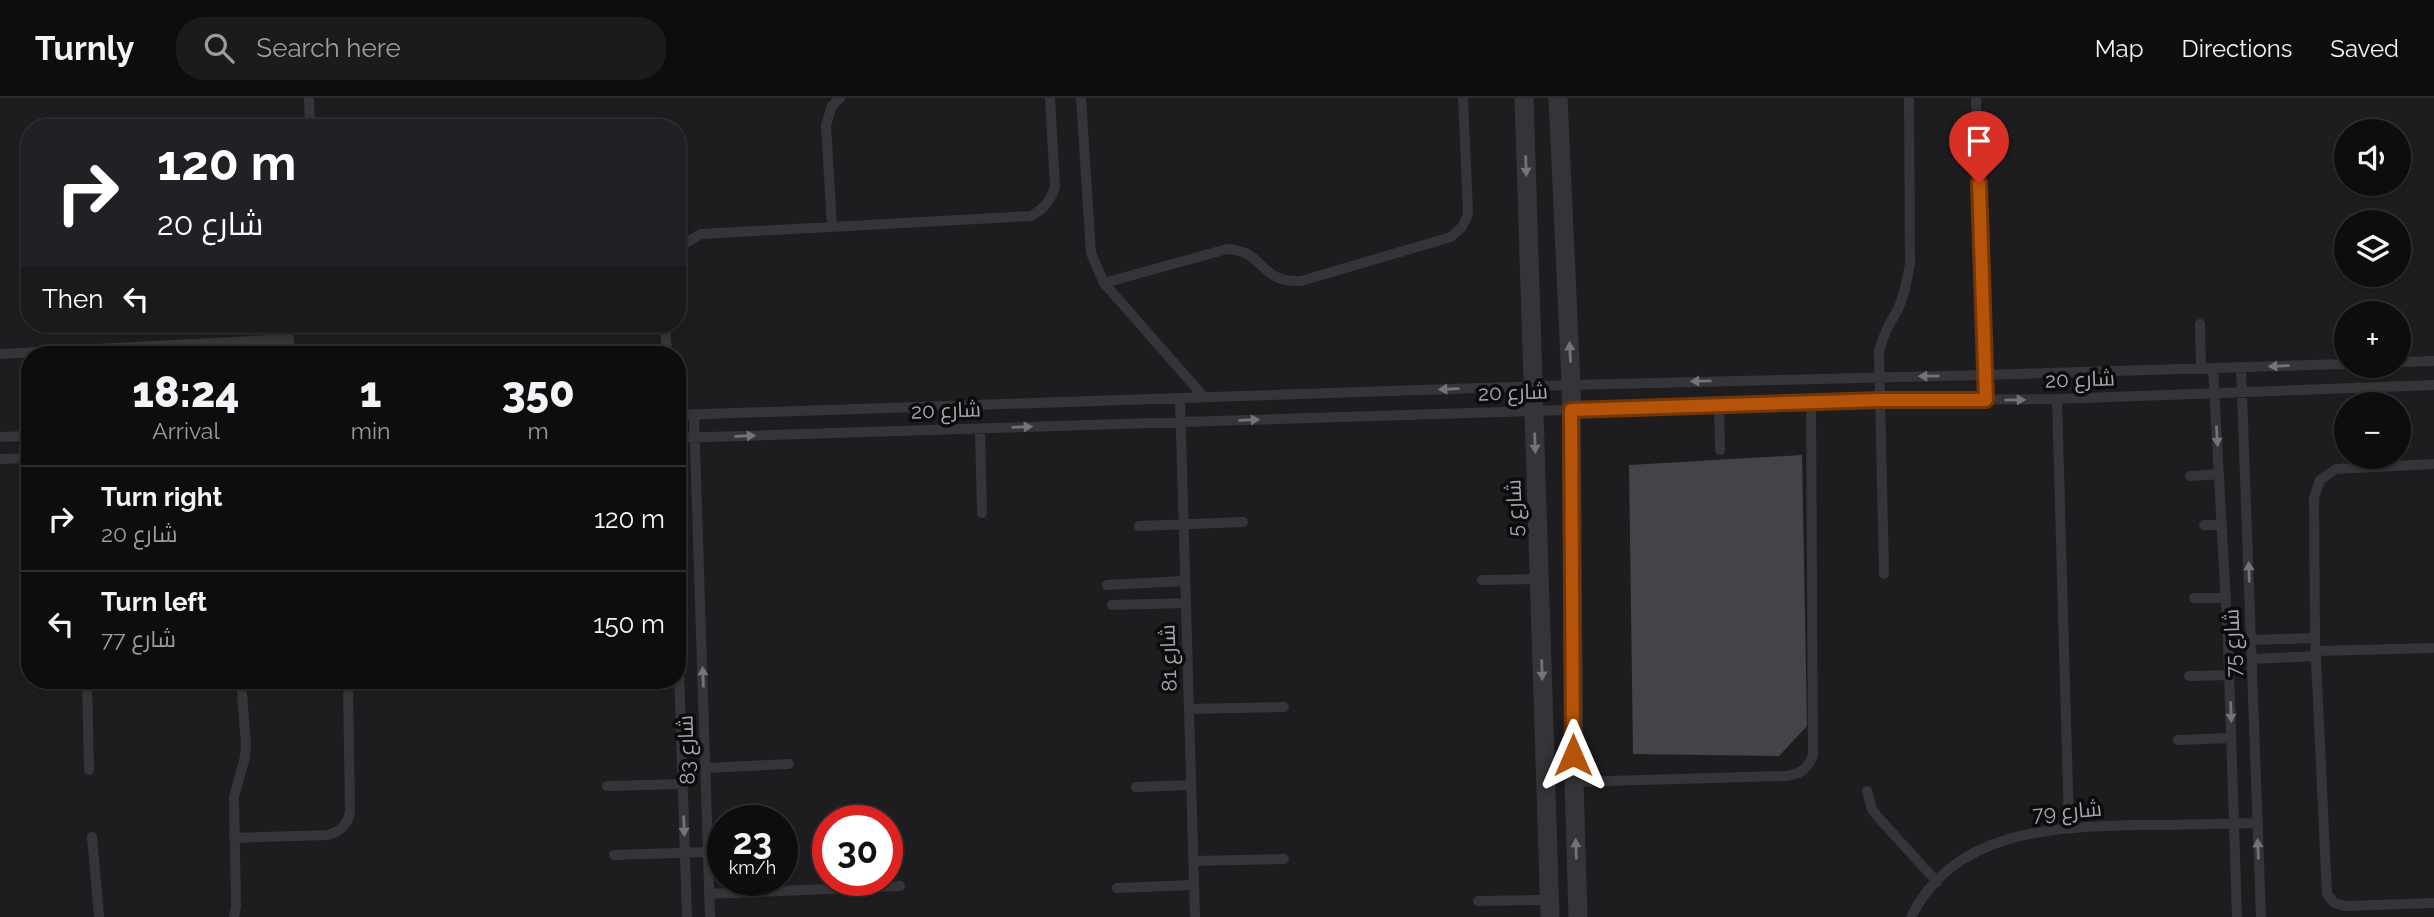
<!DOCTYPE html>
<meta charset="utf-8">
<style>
body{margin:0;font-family:Raleway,Cairo,sans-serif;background:#1b1b1c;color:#f1f3f6;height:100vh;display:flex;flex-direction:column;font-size:26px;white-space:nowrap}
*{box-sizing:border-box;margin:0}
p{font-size:23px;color:#9a9c9e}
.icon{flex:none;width:38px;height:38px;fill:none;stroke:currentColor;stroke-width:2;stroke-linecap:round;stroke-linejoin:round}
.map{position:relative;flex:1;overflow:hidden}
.drawer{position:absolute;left:21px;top:248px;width:665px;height:343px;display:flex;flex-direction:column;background:#0d0d0e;border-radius:28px;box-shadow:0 2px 5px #0004,0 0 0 2px #2d2d2e}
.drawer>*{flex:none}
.top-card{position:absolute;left:21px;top:21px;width:665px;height:214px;border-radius:28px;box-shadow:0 2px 5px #0004,0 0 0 2px #2d2d2e;background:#202124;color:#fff;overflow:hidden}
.tools{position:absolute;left:2334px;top:21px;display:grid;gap:14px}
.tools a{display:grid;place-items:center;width:77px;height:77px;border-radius:50%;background:#0d0d0e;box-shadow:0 2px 5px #0004,0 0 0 2px #2d2d2e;font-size:35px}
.speed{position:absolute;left:707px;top:707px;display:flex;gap:14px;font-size:35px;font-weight:700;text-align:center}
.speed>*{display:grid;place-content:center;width:91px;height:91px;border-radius:50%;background:#0d0d0e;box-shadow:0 2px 5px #0004,0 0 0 2px #2d2d2e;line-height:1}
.speed small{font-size:18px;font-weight:400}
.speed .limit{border:10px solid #d22;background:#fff;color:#111}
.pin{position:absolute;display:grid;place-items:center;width:60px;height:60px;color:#fff;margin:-72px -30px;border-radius:50% 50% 50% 0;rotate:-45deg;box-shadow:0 0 7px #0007}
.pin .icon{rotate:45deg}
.me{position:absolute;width:77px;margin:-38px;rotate:0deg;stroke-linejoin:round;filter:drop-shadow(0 0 5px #0008)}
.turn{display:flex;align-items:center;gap:24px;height:147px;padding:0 21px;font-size:32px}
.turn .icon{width:91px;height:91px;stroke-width:2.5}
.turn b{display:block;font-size:49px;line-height:60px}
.then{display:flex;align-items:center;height:66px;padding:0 21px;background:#0003;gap:14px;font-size:26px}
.eta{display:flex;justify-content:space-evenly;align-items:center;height:119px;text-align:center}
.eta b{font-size:42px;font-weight:800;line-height:49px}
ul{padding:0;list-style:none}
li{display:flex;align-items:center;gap:21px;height:105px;padding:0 21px;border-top:2px solid #2d2d2e}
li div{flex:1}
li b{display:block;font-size:26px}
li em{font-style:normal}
header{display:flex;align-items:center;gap:42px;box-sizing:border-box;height:98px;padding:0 35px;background:#0d0d0e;border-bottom:2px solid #2d2d2e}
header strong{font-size:33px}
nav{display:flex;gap:38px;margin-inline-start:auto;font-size:24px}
.search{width:490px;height:63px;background:#1b1b1c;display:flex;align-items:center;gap:18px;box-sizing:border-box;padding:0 24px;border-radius:28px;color:#9a9c9e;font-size:26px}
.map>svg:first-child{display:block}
.built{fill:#1d1d1f;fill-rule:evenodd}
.building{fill:#434447}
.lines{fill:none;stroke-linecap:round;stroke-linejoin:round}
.lane{stroke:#353539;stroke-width:10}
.street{stroke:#353539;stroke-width:19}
.oneway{fill:#72747b}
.route-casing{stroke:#753606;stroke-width:18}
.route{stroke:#b45309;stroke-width:12}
.labels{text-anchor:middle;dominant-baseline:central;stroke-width:7;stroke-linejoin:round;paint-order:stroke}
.street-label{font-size:21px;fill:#a4a8b1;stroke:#0c0c0d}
</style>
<header>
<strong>Turnly</strong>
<div class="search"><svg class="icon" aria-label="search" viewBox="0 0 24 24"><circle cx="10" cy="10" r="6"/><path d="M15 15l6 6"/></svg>Search here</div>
<nav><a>Map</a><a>Directions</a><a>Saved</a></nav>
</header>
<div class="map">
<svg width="2434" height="819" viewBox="0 0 2434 819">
<rect width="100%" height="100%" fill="#111112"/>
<path class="built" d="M0,0H2434V819H0ZM30,30H677V226H30ZM2347,33H2399V86H2347ZM2347,124H2399V177H2347ZM2347,215H2399V268H2347ZM30,257H677V583H30ZM2347,306H2399V359H2347ZM723,723H782V782H723ZM828,723H887V782H828Z"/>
<path class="building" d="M1802,357L1807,628L1779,658L1633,656L1629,367Z"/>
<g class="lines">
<path class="lane" d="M309,0L310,30
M1081,0L1091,155L1104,185L1204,299
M1976,0L1986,302
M832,129L826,27L832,8L840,0
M677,153L682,147L701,136L1031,118C1045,110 1050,103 1055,89L1050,0
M1104,185L1227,151C1266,153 1258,185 1301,183L1451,139L1462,129L1468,116L1463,0
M288,226L290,257
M665,226L667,257
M2200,226L2201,270
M532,252H585
M0,256L289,241
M2399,264L2434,263
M2241,269L2261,819
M2213,270L2228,543L2237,819
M1180,300L1195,819
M2057,301L2069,729
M1719,307L1720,352
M694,316L710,819
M677,317L1571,287L1985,277L2347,266
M980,331L982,415
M0,339L30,338
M677,340L1881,302L2057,301L2434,287
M0,361L30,360
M2434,366L2336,371L2320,382L2314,400L2315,540L2327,796L2334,805L2345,808L2434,805
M2190,378L2219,376
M2204,427H2222
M1139,428L1243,424
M1884,476L1879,253C1883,237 1890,225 1898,211C1905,197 1907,181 1910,166L1909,0
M1482,482L1539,481
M1107,487L1185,483
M2194,500H2226
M1112,507L1186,505
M677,513L687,819
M2251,542L2315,540
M2316,553L2434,550
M2252,561L2316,558
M2189,578L2229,577
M87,583L89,672
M1189,611L1284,609
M2178,642L2231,640
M706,670L789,666
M1574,684L1784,678C1799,677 1807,672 1813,658L1811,304
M607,688L683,686
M1136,689L1191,687
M1867,693L1872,711L1877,718L1937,784
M92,739L99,819
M234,740L328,737C340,734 347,727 350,715L348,583
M614,757L708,754
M1193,763L1284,761
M1117,790L1194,787
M709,796L900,788
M1478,803L1549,802
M234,819L236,809L234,699L245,659L246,646L241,583
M1911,819C1954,731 2055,729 2140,727C2179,727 2218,726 2258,725"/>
<path class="street" d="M1524,0L1550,819
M1558,0L1571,287L1574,684L1578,819"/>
</g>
<defs><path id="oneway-solid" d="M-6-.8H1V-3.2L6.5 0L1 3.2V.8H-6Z" transform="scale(1.75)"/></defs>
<g class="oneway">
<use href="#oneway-solid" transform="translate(1526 68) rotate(88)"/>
<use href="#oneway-solid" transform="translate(1570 254) rotate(-93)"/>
<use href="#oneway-solid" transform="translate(2279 268) rotate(178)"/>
<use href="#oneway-solid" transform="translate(1929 278) rotate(179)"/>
<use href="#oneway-solid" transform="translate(1701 283) rotate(179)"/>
<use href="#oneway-solid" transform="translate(1449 291) rotate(178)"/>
<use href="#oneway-solid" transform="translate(2015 302) rotate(-1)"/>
<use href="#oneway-solid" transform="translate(1249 322) rotate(-2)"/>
<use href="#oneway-solid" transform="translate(1022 329) rotate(-2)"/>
<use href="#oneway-solid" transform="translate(745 338) rotate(-2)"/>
<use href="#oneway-solid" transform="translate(2217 338) rotate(87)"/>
<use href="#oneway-solid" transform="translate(1535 345) rotate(88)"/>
<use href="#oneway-solid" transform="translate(2249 474) rotate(-92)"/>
<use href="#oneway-solid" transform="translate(1542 572) rotate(88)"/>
<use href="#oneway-solid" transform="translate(703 579) rotate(-92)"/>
<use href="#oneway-solid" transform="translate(2231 614) rotate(88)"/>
<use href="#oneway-solid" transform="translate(684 728) rotate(88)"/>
<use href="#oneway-solid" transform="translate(1576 751) rotate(-92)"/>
<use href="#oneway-solid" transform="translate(2258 751) rotate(-92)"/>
</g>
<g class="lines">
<defs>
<path id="route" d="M1573,657L1571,312L1881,302H1986L1979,85"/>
</defs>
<use href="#route" class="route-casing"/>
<use href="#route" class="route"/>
</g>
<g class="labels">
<g class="street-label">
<text transform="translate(2080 281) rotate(-2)">شارع 20</text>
<text transform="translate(1513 294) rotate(-2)">شارع 20</text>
<text transform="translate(946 312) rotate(-2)">شارع 20</text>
<text transform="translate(1514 410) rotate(-92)">شارع 5</text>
<text transform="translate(2232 545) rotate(-92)">شارع 75</text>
<text transform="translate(1168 560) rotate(-92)">شارع 81</text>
<text transform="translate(686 652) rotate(-92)">شارع 83</text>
<text transform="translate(2067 713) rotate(-5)">شارع 79</text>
</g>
</g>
</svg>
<div class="tools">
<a><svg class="icon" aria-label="sound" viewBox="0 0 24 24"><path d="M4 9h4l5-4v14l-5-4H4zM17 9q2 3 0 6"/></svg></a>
<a><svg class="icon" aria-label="layers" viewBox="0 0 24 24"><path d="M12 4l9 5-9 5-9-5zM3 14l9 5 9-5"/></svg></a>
<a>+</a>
<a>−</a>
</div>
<div class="speed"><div>23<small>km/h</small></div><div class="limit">30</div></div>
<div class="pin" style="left:1979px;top:85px;background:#d93025"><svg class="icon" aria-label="arrive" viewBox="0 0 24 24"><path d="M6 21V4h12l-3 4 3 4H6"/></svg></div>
<svg class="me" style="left:1573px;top:657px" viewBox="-20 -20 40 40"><path d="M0-17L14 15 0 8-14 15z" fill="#b45309" stroke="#fff" stroke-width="4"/></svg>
<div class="top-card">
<div class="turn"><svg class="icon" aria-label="right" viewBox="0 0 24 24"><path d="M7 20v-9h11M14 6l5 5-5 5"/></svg><div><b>120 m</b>شارع 20</div></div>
<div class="then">Then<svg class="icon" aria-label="left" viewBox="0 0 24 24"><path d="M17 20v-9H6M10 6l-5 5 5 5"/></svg></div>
</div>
<section class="drawer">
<div class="eta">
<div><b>18:24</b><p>Arrival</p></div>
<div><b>1</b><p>min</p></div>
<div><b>350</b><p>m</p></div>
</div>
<ul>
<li><svg class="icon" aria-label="right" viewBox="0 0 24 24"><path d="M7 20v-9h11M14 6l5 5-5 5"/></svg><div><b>Turn right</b><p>شارع 20</p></div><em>120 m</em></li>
<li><svg class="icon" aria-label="left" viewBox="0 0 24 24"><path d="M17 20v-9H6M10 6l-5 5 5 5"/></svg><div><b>Turn left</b><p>شارع 77</p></div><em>150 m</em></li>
</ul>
</section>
</div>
